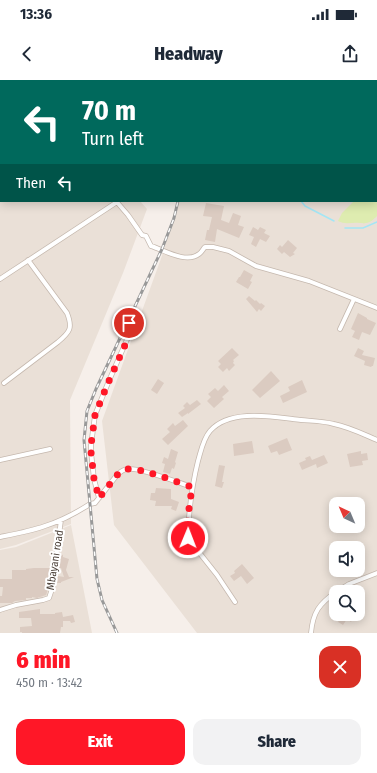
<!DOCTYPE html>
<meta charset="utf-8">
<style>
body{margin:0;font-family:"Fira Sans Condensed",sans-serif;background:#f2f2f3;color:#1f2937;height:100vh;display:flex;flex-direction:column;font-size:15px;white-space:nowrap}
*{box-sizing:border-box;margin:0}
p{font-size:13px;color:#747a83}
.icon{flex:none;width:22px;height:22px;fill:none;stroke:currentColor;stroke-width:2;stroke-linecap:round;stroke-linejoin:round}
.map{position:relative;height:553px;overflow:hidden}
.side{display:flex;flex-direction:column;background:#fff;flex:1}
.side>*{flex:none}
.hud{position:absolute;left:0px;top:0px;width:377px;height:122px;box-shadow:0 2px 10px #0003;background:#00695c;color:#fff;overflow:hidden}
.needle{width:26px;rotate:316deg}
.fabs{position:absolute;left:329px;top:417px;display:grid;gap:8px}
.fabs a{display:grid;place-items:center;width:36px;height:36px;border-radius:8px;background:#fff;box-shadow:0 2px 10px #0003;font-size:20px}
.pin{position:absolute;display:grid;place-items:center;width:34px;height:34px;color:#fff;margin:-17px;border:2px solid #fff;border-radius:50%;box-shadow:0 1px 4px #0007}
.me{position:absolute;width:44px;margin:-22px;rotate:1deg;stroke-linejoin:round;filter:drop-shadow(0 0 3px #0008)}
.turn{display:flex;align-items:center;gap:14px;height:84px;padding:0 16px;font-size:18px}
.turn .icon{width:52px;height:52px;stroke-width:2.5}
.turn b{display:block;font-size:28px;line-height:34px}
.then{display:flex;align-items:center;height:38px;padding:0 16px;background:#0003;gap:8px;font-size:15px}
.round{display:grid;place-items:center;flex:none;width:42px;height:42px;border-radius:12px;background:#f2f2f3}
.headline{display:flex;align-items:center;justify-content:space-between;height:68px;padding:0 16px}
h1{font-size:24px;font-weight:800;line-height:30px;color:#ff1727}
.cta{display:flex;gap:8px;margin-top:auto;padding:8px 16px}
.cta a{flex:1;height:46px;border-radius:12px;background:#ff1727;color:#fff;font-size:16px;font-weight:800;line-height:46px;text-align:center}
.cta a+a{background:#f2f2f3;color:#1f2937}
.status{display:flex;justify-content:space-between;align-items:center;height:28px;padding:0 20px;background:#fff;direction:ltr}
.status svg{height:11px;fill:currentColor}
header{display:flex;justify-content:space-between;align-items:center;height:52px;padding:0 16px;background:#fff;font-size:18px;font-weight:800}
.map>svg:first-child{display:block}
.residential{fill:#eae0d7;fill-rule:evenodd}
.green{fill:#deecb0}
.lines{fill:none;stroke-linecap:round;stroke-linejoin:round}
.stream{stroke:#a3e6f5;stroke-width:1.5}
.building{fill:#dbcbc1}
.street-casing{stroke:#c5b8ae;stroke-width:5.5}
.street{stroke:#fff;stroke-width:4}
.rail-casing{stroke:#999;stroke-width:3}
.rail{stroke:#fff;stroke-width:1.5;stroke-dasharray:4.5;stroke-linecap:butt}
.route{stroke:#ff1727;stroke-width:7;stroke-dasharray:0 12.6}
.labels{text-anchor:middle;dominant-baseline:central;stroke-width:4;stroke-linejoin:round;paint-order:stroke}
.street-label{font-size:11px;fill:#4a3f37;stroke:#fff}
</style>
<div class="status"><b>13:36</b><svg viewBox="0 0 49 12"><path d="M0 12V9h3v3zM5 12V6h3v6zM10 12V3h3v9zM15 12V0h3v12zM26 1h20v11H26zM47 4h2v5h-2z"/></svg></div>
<header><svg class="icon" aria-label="back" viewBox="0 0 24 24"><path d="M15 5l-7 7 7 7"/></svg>Headway<svg class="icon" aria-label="share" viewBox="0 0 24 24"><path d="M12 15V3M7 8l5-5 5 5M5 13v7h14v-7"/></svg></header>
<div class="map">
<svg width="377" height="553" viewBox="0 0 377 553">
<rect width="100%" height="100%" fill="#f6efea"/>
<path class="residential" d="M0,0H31L32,1H1V121H140L147,129L123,193L70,320L71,444L16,465L0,469Z
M165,0H377V553H197L114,445L102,341L163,173L177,121H376V1H166ZM336,424H358V446H336ZM336,468H358V490H336ZM336,512H358V534H336Z
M71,445L92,553H0V470L16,467Z"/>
<path class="green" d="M377,107V136C374,139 370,143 366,143C363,144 363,143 360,143C352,142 345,145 338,141L342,133L354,121H376V108Z"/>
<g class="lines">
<path class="stream" d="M96,0L97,1
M301,121L305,126L334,141
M345,148H363L377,142"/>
</g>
<path class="building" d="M206,123L224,126L221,140L229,143L233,133L241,136L238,145L244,147L239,158L217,149L215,162L205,160L207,150H209L212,137L203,136Z
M253,147L258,150L260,147L266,150L264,153L270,156L266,162L260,159L256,167L251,164L254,157L249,155Z
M288,160L297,168L293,173L295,174L290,177L284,172L282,174L277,169L280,165L282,167Z
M244,190L253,195L250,201L252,202L248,209L236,202L239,197H240Z
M249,216L255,221L256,220L260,224L261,223L265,226L261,231L259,229L257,232L246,219Z
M358,233L367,238V239L376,243L370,255L362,252L359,260L352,257L355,251L351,249Z
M232,268L239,275L233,280L234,281L233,283L235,285L229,291L227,288L223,292L218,287L221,284L218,281Z
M358,268L364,271L362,275L375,278L373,286H372L371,287L364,285L365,281L354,276Z
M271,291L280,301L260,318L252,310Z
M158,299L164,303L157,314L151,310Z
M302,300L307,312L283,323L280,316L290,311L288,307Z
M224,305L229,311L222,317L224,319L214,328L207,321L211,317L208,314L215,308L218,311Z
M197,320L201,324L188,334V333L182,337L178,333L185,328L183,326L187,322L190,325Z
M183,340L188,346L168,365L162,359L170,352L167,349L173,343L175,346Z
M287,358L292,370L279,375L277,371L271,373L268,366Z
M252,361L254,373L234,376L233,364Z
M171,369L178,372L175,382L176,383L174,389L172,388L170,394L163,392L165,384L162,383L164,377L168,379Z
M361,371V374L367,373L368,380L362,381L363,385L350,387L347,374Z
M324,375L328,383L317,388L316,384L302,390L299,383L306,380L305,378L310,376L312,380Z
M219,385L225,386L224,391L222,402H224L222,408L215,406Z
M156,408L171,409V419L179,422L176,431L171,429L172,426H155L156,421L150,420L151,413H155Z
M60,474L63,475V477L69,479L66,490L69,497H74L61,502V503H57L58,496L64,497L61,488H59Z
M242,484L254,498L247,504L241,496L234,501L230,496L235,493L234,491Z
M34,488H50L49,507L46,515L37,518L32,517V518H26V520L15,521L12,523H0V516H2L3,507H0V499H12V490H26V489Z
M40,529V534H55V533L62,532L63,537L73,535L75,542L71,543L70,541H63V547H61L60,553H22V552H20V547L32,546L31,538H19V532Z
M343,534H356L351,542L347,539L343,545L338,542Z"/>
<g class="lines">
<defs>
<path id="street" d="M7,0L8,1
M256,0L258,1
M325,0L327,1
M278,1L280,0
M376,25L377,23
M0,57H1
M116,121L128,135L142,155L146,156L151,166C164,170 186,184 199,174C201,173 203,169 205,167H213L229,171L256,186L309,201L377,228
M0,199L117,122
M340,249L354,219
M4,303L58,262C70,252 73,248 67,233L28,180
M0,380L50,369
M99,418L94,399L91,372V365L95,335L108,303L129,255L132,248L129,243
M0,457C15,454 31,451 45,446C61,441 76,433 90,424L95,423L117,395C120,392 123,389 128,389C139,387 179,403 192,407
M336,512L349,504L377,493
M235,522L217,495L190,461L188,454C189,429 192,405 198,381C201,371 203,359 210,351C230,328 274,337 301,340C312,341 323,341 334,344C349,347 363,354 377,360
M0,530L16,525L43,520L49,518L53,506L57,470L61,440
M311,553C313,532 319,524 336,512"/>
</defs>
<use href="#street" class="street-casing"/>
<use href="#street" class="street"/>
<defs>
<path id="rail" d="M138,0L139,1
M117,553L102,520L97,499L84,360L87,331L96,309L162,169L174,138L178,121"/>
</defs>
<use href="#rail" class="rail-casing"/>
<use href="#rail" class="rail"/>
</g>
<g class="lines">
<path class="route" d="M129,243L132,248L129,256L108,303L95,335L91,365V372L94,399L99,418L117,395C120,392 123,389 128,389C139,387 179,403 192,407C190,423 186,443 188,458"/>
</g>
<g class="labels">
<g class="street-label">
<text transform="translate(55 480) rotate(-81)">Mbayani road</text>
</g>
</g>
</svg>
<div class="fabs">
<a><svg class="needle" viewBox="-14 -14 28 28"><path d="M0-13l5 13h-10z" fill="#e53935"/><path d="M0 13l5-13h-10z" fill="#747a83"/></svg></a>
<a><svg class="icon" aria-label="sound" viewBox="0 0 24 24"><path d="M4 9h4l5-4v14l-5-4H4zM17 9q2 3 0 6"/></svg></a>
<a><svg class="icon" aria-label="search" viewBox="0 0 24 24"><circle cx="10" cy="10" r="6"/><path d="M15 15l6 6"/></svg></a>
</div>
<div class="pin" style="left:129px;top:243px;background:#d93025"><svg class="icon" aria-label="arrive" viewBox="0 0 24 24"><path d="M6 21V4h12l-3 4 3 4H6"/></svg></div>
<svg class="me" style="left:188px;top:458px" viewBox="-20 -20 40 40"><circle r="17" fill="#ff1727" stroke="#fff" stroke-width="3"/><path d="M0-11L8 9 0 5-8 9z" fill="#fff"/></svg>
<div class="hud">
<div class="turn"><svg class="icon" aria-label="left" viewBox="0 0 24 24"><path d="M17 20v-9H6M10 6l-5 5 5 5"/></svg><div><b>70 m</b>Turn left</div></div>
<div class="then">Then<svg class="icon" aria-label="left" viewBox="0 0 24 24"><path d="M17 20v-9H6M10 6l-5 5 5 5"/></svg></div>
</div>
</div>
<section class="side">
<div class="headline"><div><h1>6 min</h1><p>450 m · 13:42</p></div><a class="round" style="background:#d93025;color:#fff"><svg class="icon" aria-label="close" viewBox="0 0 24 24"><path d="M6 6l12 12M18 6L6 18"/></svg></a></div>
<div class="cta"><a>Exit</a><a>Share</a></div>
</section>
